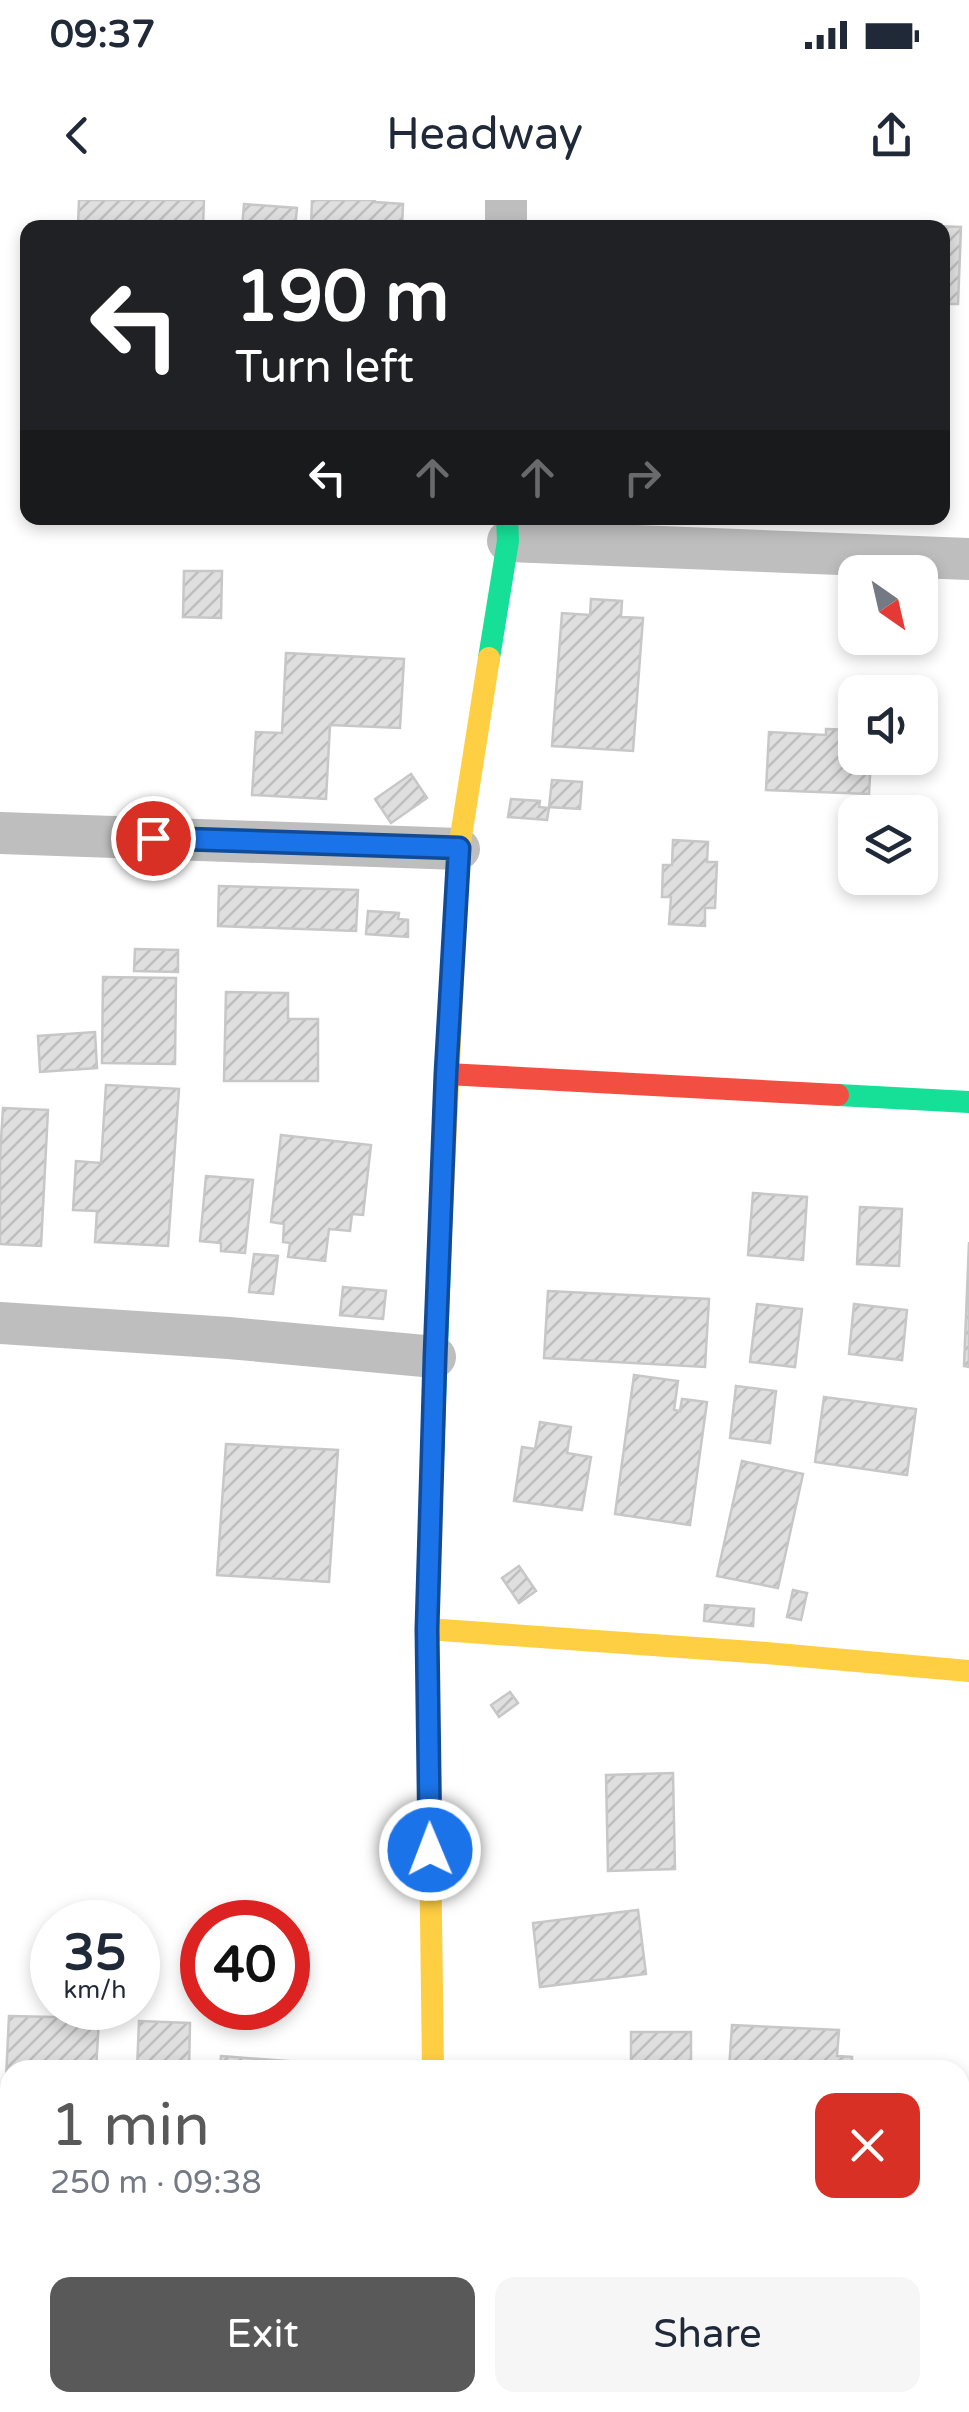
<!DOCTYPE html>
<meta charset="utf-8">
<style>
body{margin:0;font-family:"Varela Round",sans-serif;background:#f6f6f7;color:#1f2937;height:100vh;display:flex;flex-direction:column;font-size:38px;white-space:nowrap}
*{box-sizing:border-box;margin:0}
p{font-size:32px;color:#747a83}
.icon{flex:none;width:55px;height:55px;fill:none;stroke:currentColor;stroke-width:2;stroke-linecap:round;stroke-linejoin:round}
.map{position:relative;flex:1;overflow:hidden}
.sheet{position:absolute;left:0px;top:1860px;width:970px;height:352px;display:flex;flex-direction:column;background:#fff;border-radius:30px 30px 0 0;box-shadow:0 5px 15px #0003}
.sheet>*{flex:none}
.guide{position:absolute;left:20px;top:20px;width:930px;height:305px;border-radius:20px;box-shadow:0 5px 15px #0003;background:#202124;color:#fff;overflow:hidden}
.needle{width:65px;rotate:146deg}
.tools{position:absolute;left:838px;top:355px;display:grid;gap:20px}
.tools a{display:grid;place-items:center;width:100px;height:100px;border-radius:20px;background:#fff;box-shadow:0 5px 15px #0003;font-size:50px}
.speed{position:absolute;left:30px;top:1700px;display:flex;gap:20px;font-size:50px;font-weight:700;text-align:center}
.speed>*{display:grid;place-content:center;width:130px;height:130px;border-radius:50%;background:#fff;box-shadow:0 5px 15px #0003;line-height:1}
.speed small{font-size:25px;font-weight:400}
.speed .limit{border:15px solid #d22;background:#fff;color:#111}
.pin{position:absolute;display:grid;place-items:center;width:85px;height:85px;color:#fff;margin:-42px;border:5px solid #fff;border-radius:50%;box-shadow:0 2px 10px #0007}
.me{position:absolute;width:110px;margin:-55px;rotate:359deg;stroke-linejoin:round;filter:drop-shadow(0 0 8px #0008)}
.turn{display:flex;align-items:center;gap:35px;height:210px;padding:0 50px;font-size:45px}
.turn .icon{width:130px;height:130px;stroke-width:2.5}
.turn b{display:block;font-size:70px;line-height:85px}
.lanes{display:flex;align-items:center;height:95px;padding:0 50px;background:#0003;justify-content:center;gap:50px;direction:ltr}
.lanes .off{opacity:.35}
.round{display:grid;place-items:center;flex:none;width:105px;height:105px;border-radius:20px;background:#f6f6f7}
.headline{display:flex;align-items:center;justify-content:space-between;height:170px;padding:0 50px}
h1{font-size:60px;font-weight:600;line-height:75px;color:#595959}
.primary-button{display:flex;gap:20px;margin-top:auto;padding:20px 50px}
.primary-button a{flex:1;height:115px;border-radius:20px;background:#595959;color:#fff;font-size:40px;font-weight:600;line-height:115px;text-align:center}
.primary-button a+a{background:#f6f6f7;color:#1f2937}
.status{display:flex;justify-content:space-between;align-items:center;height:70px;padding:0 50px;background:#fff;direction:ltr}
.status svg{height:28px;fill:currentColor}
header{display:flex;justify-content:space-between;align-items:center;height:130px;padding:0 50px;background:#fff;font-size:45px;font-weight:600}
.map>svg:first-child{display:block}
.building{fill:url(#building-hatch);stroke:#c7c7c7;stroke-width:2.5}
.lines{fill:none;stroke-linecap:round;stroke-linejoin:round}
.street{stroke:#bebebe;stroke-width:42}
.fast{stroke:#16e098;stroke-width:22}
.slow{stroke:#ffcf43;stroke-width:22}
.jam{stroke:#f24e42;stroke-width:22}
.route-casing{stroke:#114b97;stroke-width:25}
.route{stroke:#1a73e8;stroke-width:18}
</style>
<div class="status"><b>09:37</b><svg viewBox="0 0 49 12"><path d="M0 12V9h3v3zM5 12V6h3v6zM10 12V3h3v9zM15 12V0h3v12zM26 1h20v11H26zM47 4h2v5h-2z"/></svg></div>
<header><svg class="icon" aria-label="back" viewBox="0 0 24 24"><path d="M15 5l-7 7 7 7"/></svg>Headway<svg class="icon" aria-label="share" viewBox="0 0 24 24"><path d="M12 15V3M7 8l5-5 5 5M5 13v7h14v-7"/></svg></header>
<div class="map">
<svg width="969" height="2212" viewBox="0 0 969 2212">
<defs>
<pattern id="building-hatch" width="6" height="6" patternUnits="userSpaceOnUse" patternTransform="scale(2.5)"><rect width="6" height="6" fill="#dfdfdf"/><path d="M-1 1l2-2M0 6l6-6M5 7l2-2" fill="none" stroke="#bebebe"/></pattern>
</defs>
<rect width="100%" height="100%" fill="#fff"/>
<path class="building" d="M79,0H204L203,27L105,28V26L78,25Z
M312,0H375V2L403,4L402,28H311Z
M244,4L297,8L295,28H242Z
M847,23L961,27L958,104H942V28H846Z
M184,371H222L221,418L183,417Z
M591,399L622,401L621,417L643,418L633,551L552,546L562,413L590,415Z
M286,453L404,459L400,528L330,525L326,599L252,595L256,532L282,533Z
M826,529L855,530V558H871L869,594L766,590L769,532L826,535Z
M411,574L427,598L391,623L375,599Z
M552,580L582,582L580,609L549,607Z
M511,599L540,601L539,607L549,608L547,620L508,617Z
M673,640L708,642L707,662H717L715,708H705V726L669,724L671,697H662L663,665H672Z
M219,686L358,690L356,731L218,726Z
M368,711L399,713L398,719L408,720V737L366,734Z
M135,749L178,750V772L134,771Z
M103,777L176,778L175,864L102,863Z
M226,792L288,793V819H318V881H224Z
M95,832L97,868L40,872L38,836Z
M106,885L179,889L168,1046L95,1042L97,1011L73,1010L76,961L101,963Z
M3,908L48,910L41,1046L0,1044V956Z
M281,935L371,945L363,1015L352,1014L350,1031L329,1029L325,1061L288,1057L290,1043L283,1042L284,1024L271,1022Z
M206,976L253,980L245,1053L221,1051V1043L200,1041Z
M753,993L807,997L803,1060L748,1055Z
M860,1007L902,1009L899,1066L857,1064Z
M969,1042V1167L964,1166Z
M254,1054L278,1056L273,1094L249,1092Z
M343,1087L386,1091L383,1119L340,1115Z
M548,1091L709,1099L705,1167L544,1158Z
M757,1104L802,1109L795,1167L750,1162Z
M854,1104L907,1110L902,1160L849,1154Z
M634,1175L678,1181L674,1210L680,1211L682,1199L707,1202L690,1325L615,1314Z
M736,1186L776,1191L770,1243L730,1238Z
M824,1197L916,1209L907,1275L815,1262Z
M540,1222L571,1227L567,1253L591,1257L582,1310L514,1301L522,1247L535,1249Z
M226,1244L338,1250L329,1382L217,1375Z
M742,1261L803,1274L778,1388L717,1376Z
M519,1366L536,1391L519,1403L502,1378Z
M793,1390L807,1393L801,1420L787,1417Z
M705,1405L754,1409L753,1426L704,1421Z
M510,1492L518,1503L499,1517L491,1505Z
M673,1573L675,1669L608,1671L606,1575Z
M97,1709L132,1713L131,1722H95Z
M638,1710L646,1774L540,1787L533,1723Z
M9,1816L99,1818L96,1870H10V1942H3Z
M139,1821L190,1823L189,1870H137Z
M732,1825L839,1830L837,1856L852,1857V1870H729Z
M631,1832H691V1870H631Z
M221,1856L313,1863L312,1870H220Z
M0,2004L10,2005V2082L0,2081Z
M0,2163H10V2181H0Z
M38,2202H126V2207L38,2204Z
M592,2202H695L696,2212H594Z"/>
<g class="lines">
<path class="street" d="M506,0V28
M508,341L969,359
M0,633L459,649
M0,1123L229,1138L435,1157
M960,2083L969,1935
M437,2202L438,2212
M952,2212L953,2202"/>
<path class="fast" d="M489,458L508,341L507,318
M838,895L969,902
M428,1488L427,1429L441,1035"/>
<path class="slow" d="M441,1035L459,649L489,458
M427,1429L766,1453L969,1471
M428,1488L433,1870"/>
<path class="jam" d="M447,874L838,895"/>
</g>
<g class="lines">
<defs>
<path id="route" d="M153,638L459,648L446,874L435,1157L427,1429L430,1650"/>
</defs>
<use href="#route" class="route-casing"/>
<use href="#route" class="route"/>
</g>
</svg>
<div class="tools">
<a><svg class="needle" viewBox="-14 -14 28 28"><path d="M0-13l5 13h-10z" fill="#e53935"/><path d="M0 13l5-13h-10z" fill="#747a83"/></svg></a>
<a><svg class="icon" aria-label="sound" viewBox="0 0 24 24"><path d="M4 9h4l5-4v14l-5-4H4zM17 9q2 3 0 6"/></svg></a>
<a><svg class="icon" aria-label="layers" viewBox="0 0 24 24"><path d="M12 4l9 5-9 5-9-5zM3 14l9 5 9-5"/></svg></a>
</div>
<div class="speed"><div>35<small>km/h</small></div><div class="limit">40</div></div>
<div class="pin" style="left:153px;top:638px;background:#d93025"><svg class="icon" aria-label="arrive" viewBox="0 0 24 24"><path d="M6 21V4h12l-3 4 3 4H6"/></svg></div>
<svg class="me" style="left:430px;top:1650px" viewBox="-20 -20 40 40"><circle r="17" fill="#1a73e8" stroke="#fff" stroke-width="3"/><path d="M0-11L8 9 0 5-8 9z" fill="#fff"/></svg>
<div class="guide">
<div class="turn"><svg class="icon" aria-label="left" viewBox="0 0 24 24"><path d="M17 20v-9H6M10 6l-5 5 5 5"/></svg><div><b>190 m</b>Turn left</div></div>
<div class="lanes"><svg class="icon" aria-label="left" viewBox="0 0 24 24"><path d="M17 20v-9H6M10 6l-5 5 5 5"/></svg><svg class="icon off" aria-label="ahead" viewBox="0 0 24 24"><path d="M12 20V5M6 11l6-6 6 6"/></svg><svg class="icon off" aria-label="ahead" viewBox="0 0 24 24"><path d="M12 20V5M6 11l6-6 6 6"/></svg><svg class="icon off" aria-label="right" viewBox="0 0 24 24"><path d="M7 20v-9h11M14 6l5 5-5 5"/></svg></div>
</div>
<section class="sheet">
<div class="headline"><div><h1>1 min</h1><p>250 m · 09:38</p></div><a class="round" style="background:#d93025;color:#fff"><svg class="icon" aria-label="close" viewBox="0 0 24 24"><path d="M6 6l12 12M18 6L6 18"/></svg></a></div>
<div class="primary-button"><a>Exit</a><a>Share</a></div>
</section>
</div>
